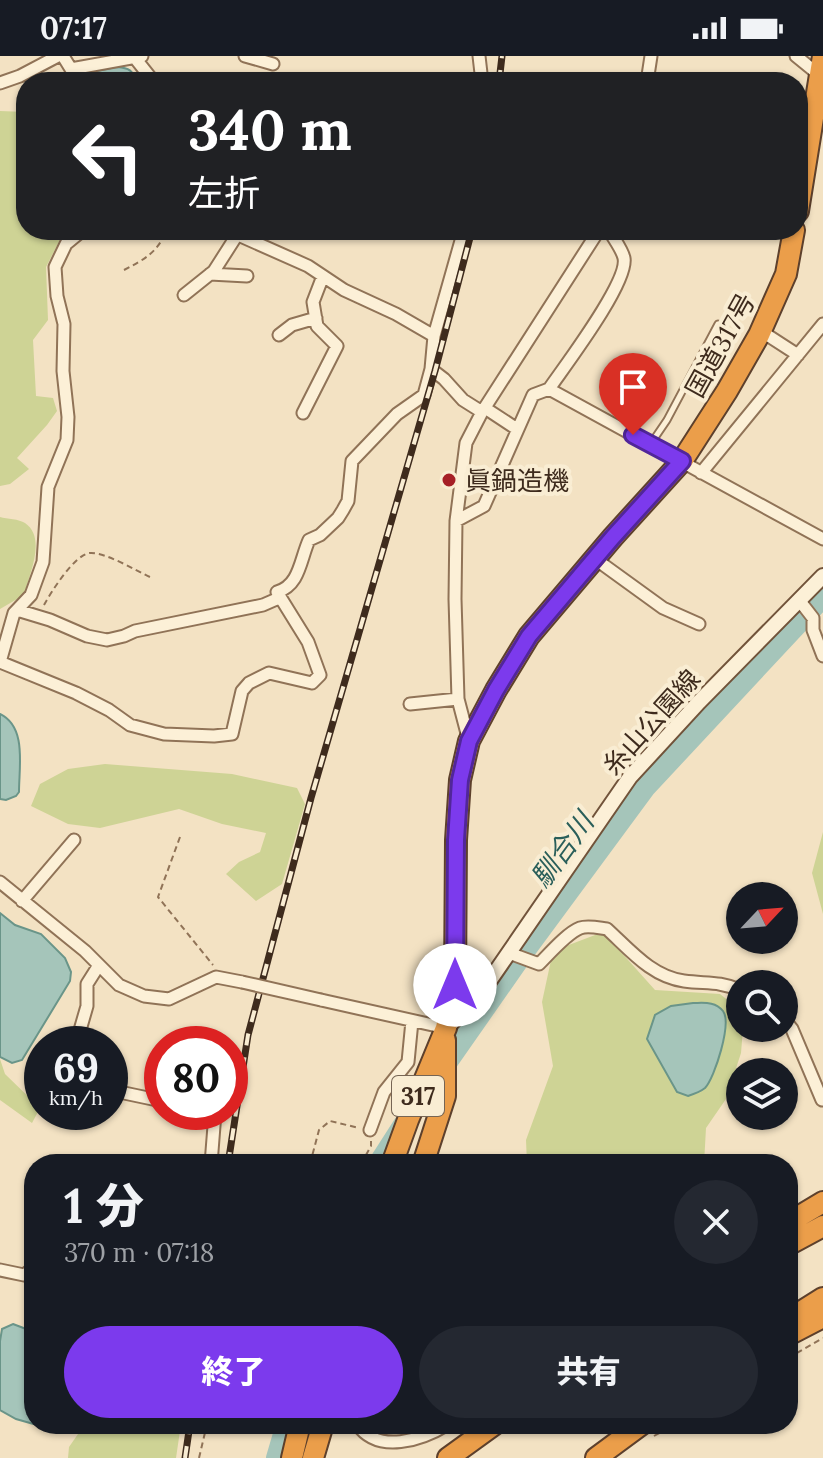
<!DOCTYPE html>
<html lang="ja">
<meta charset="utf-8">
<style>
body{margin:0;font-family:Lora,"Noto Sans JP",serif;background:#242831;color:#f1f3f6;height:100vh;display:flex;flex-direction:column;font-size:30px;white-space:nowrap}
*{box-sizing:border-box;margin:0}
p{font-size:26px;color:#9ea1a6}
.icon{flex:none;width:44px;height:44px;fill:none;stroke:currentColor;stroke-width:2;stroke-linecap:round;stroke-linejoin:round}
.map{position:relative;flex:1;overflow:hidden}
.sheet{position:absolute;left:24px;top:1098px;width:774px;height:280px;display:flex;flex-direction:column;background:#171b24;border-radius:32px;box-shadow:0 2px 6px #0004}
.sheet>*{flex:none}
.hud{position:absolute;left:16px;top:16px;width:792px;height:168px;border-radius:32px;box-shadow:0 2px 6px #0004;background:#202124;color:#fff;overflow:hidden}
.needle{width:52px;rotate:64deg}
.buttons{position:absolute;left:726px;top:826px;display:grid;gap:16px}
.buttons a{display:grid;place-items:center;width:72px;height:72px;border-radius:50%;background:#171b24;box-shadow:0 2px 6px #0004;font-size:40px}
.speed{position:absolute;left:24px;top:970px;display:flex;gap:16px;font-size:40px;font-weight:700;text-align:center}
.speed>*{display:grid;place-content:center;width:104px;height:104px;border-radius:50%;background:#171b24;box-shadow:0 2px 6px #0004;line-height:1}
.speed small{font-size:20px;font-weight:400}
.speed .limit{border:12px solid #d22;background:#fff;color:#111}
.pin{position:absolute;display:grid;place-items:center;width:68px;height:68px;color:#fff;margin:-82px -34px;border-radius:50% 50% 50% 0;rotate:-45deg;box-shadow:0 0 8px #0007}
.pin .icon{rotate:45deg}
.me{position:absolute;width:88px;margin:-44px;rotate:0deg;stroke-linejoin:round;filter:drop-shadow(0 0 6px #0008)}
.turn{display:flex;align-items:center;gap:28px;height:168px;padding:0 40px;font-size:36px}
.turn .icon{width:104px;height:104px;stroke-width:2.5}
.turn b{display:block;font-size:56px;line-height:68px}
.round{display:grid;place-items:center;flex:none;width:84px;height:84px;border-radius:42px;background:#242831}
.head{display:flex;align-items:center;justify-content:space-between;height:136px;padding:0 40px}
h1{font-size:48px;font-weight:800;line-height:60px}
.button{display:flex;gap:16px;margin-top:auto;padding:16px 40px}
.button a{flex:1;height:92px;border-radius:48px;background:#7c3aed;color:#fff;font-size:32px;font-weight:800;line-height:92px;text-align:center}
.button a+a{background:#242831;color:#f1f3f6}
.status{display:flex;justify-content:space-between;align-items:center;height:56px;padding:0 40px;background:#171b24;direction:ltr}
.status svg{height:22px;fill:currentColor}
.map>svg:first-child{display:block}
.green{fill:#ced395}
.water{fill:#a5c5ba;stroke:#6a9589;stroke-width:2}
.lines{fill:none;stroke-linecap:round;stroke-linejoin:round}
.river{stroke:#a5c5ba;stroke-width:22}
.lane-casing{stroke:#907357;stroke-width:9}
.street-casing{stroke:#907357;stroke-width:15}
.secondary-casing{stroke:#71533a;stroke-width:18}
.highway-casing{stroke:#5d402c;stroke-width:24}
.path{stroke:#907357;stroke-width:2;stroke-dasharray:6 4;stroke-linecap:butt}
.lane{stroke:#fcf0d7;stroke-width:5}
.street{stroke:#fcf0d7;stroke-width:11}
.secondary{stroke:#fcf0d7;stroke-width:14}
.highway{stroke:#eb9e4a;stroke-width:20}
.rail-casing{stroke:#3e2b1d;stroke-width:7}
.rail{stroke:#f9edd3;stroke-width:4;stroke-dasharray:12;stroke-linecap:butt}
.street-bridge-casing{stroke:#907357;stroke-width:15;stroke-linecap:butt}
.street-bridge{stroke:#fcf0d7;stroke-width:11}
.route-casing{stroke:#51269a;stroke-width:20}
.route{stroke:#7c3aed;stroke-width:14}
.poi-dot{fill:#a62026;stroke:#f9edd3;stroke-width:3}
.labels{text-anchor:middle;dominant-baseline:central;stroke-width:8;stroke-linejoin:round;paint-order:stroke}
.shield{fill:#f9edd3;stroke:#766554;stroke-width:2}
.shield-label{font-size:24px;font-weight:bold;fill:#3e2b1d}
.street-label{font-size:26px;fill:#3e2b1d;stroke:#f9edd3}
.poi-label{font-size:26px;fill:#3e2b1d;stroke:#f9edd3;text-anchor:start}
.water-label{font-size:28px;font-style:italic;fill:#2a5f5a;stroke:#f9edd3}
</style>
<div class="status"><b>07:17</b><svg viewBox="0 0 49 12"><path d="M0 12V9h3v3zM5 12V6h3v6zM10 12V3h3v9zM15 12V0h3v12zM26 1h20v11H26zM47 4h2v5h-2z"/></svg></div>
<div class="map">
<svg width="823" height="1402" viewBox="0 0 823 1402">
<rect width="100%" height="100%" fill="#f3e2c3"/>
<path class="green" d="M0,55L26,56V122L16,130L24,145H26V174H65L46,211L48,264L33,284L36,340L53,342L57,355L47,369L17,402L29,413L10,428L0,430Z
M0,461C7,463 19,463 25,467C47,482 29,519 24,539L0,553Z
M105,708L232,718L297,732L305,748L282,828L256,845L226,818L239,806L260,796L266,777L222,768L179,753L100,772L68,768L31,750L40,728L68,713Z
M823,776V858L812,817Z
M603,876L655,934L720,938L740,954V972H743L741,997L726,1043L706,1072L704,1108H527L526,1084L553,1010L542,946L553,895Z
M0,1003L5,1018L40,1052L32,1067L0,1044Z
M85,1368H181L176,1402H68L69,1391Z"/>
<path class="water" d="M117,11C129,12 133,14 136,26H71L91,16Z
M0,658C27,671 19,710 19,736L16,740L6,744L0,743Z
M0,857L15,869L41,878L65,902L71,916L70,925L22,1004L12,1007L0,1001Z
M693,947C704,947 715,945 723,955C732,967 715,1021 705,1032C700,1036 694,1038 688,1040L677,1036L647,983L655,959L671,950Z
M13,1268L34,1276V1368L72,1369L58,1375L16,1363L0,1354V1285L2,1273Z"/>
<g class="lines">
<path class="river" d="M439,1017L527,891L645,731L823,540
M379,1108L404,1069
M277,1402L287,1368"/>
<defs>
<path id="lane" d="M650,389L667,364L718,268"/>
<path id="street" d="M63,0L71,13L142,0
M245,0L273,8
M479,0L482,26
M796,0L823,22
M135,2L154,26
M647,26L651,0
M0,27L20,20L58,0
M204,174H213
M227,174L308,210L344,234L396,258L434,280L431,313L444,323L463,344L482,356
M210,218L247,220
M184,239L214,215L237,179
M761,275L798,299
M279,279L292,269L316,262
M434,280L464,174
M549,333C564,311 629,226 624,202C622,193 613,182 609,174
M485,352L517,373
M303,357L337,290L317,270L313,246L323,220
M701,417L823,268
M456,465L484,450L533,339L549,333L823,483
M594,502L663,552L699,568
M799,544L813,562V574L823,600
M17,554L50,564L87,580L107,584L124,580L135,575L263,549L279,542
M0,606L76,637L109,654L130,669L164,678L214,680L232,678L242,635L249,627L269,617L312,627L320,619L308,586L277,536C300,529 300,504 309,484L320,479L338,462L343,454L348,445L352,405L397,358L424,339L431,313
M0,606L14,557L31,539L43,506L48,431L67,384L68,361L63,315L64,268L57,240L55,211L66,188L83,174
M410,648L458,643
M469,685L458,643L455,543L456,465L466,387L482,356L599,174
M0,826L85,895L119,929L144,940L169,943L216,921L242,926
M22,845L74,784
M509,897L539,908C549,898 567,877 580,872C588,869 599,872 607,873C630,894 652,921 684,925C707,928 718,925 740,934
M321,944L446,972
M784,963L792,973L822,1044
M76,988L87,950V928L99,909
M110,1034L162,1045
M210,1056L215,1057L211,1108
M370,1074L384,1036L408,1006L412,965
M0,1214L24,1219L34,1212
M357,1368C378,1399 422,1384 448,1368"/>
<path id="secondary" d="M446,972L479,940L630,721L699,646L823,520"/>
<path id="highway" d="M798,155L823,0
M392,1108L408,1064L446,972L455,929L456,784L460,724L469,685L496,634L529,580L613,481L682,405L727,335L759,279L786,218L794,174
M423,1108L445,1040V984
M788,1167L823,1146
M788,1189L823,1170
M788,1264L823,1242
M788,1279L823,1261
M292,1402L300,1368
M313,1402L323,1368
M448,1402L495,1368
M596,1402L642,1368"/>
</defs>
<use href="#lane" class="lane-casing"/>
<use href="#street" class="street-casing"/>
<use href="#secondary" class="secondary-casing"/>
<use href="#highway" class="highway-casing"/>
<path class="path" d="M124,214C145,203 157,197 167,174
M44,549C51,536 75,498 90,497C105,496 135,514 150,521
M180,781L158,841L213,909
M310,1108L319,1074L330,1065L359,1072
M361,1108L371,1090V1085
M788,1302L823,1282
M654,1380L675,1368
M199,1402L207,1368"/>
<use href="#lane" class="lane"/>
<use href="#street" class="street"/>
<use href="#secondary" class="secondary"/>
<use href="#highway" class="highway"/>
<defs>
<path id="rail" d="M499,26L502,0
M228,1108L248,979L311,742L435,315L472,174
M185,1402L190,1368"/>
</defs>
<use href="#rail" class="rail-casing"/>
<use href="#rail" class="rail"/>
<defs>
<path id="street-bridge" d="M242,926L321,944"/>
</defs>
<use href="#street-bridge" class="street-bridge-casing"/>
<use href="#street-bridge" class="street-bridge"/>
</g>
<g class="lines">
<defs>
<path id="route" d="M455,929L456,784L460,724L469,685L496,634L529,580L613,481L682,405L633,379"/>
</defs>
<use href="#route" class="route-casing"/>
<use href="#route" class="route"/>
</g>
<circle class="poi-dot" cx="449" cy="424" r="8"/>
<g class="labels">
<rect class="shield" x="392" y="1020" width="52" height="40" rx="6"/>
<g class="shield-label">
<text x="418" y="1040">317</text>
</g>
<g class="street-label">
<text transform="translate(720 289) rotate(-61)">国道317号</text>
<text transform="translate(651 666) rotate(-48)">糸山公園線</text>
</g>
<g class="poi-label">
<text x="465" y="424">眞鍋造機</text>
</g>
<g class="water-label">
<text transform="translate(562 794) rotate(-54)">馴合川</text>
</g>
</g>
</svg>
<div class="buttons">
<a><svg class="needle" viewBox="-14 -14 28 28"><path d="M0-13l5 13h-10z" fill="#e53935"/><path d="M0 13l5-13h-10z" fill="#9ea1a6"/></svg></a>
<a><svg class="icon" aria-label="search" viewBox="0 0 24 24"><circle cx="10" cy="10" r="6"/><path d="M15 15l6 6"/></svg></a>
<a><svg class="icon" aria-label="layers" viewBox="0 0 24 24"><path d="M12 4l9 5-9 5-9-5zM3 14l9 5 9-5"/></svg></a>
</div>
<div class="speed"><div>69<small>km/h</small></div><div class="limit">80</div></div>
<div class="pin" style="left:633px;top:379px;background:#d93025"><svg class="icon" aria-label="arrive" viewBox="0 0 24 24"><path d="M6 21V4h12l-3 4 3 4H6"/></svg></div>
<svg class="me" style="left:455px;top:929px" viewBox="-20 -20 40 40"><circle r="19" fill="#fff"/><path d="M0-13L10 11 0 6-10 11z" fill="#7c3aed"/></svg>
<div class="hud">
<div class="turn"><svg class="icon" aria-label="left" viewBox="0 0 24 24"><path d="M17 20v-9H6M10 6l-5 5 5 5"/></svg><div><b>340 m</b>左折</div></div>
</div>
<section class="sheet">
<div class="head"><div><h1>1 分</h1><p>370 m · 07:18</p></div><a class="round"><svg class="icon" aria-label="close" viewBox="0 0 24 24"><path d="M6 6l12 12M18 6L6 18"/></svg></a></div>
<div class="button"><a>終了</a><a>共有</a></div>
</section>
</div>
